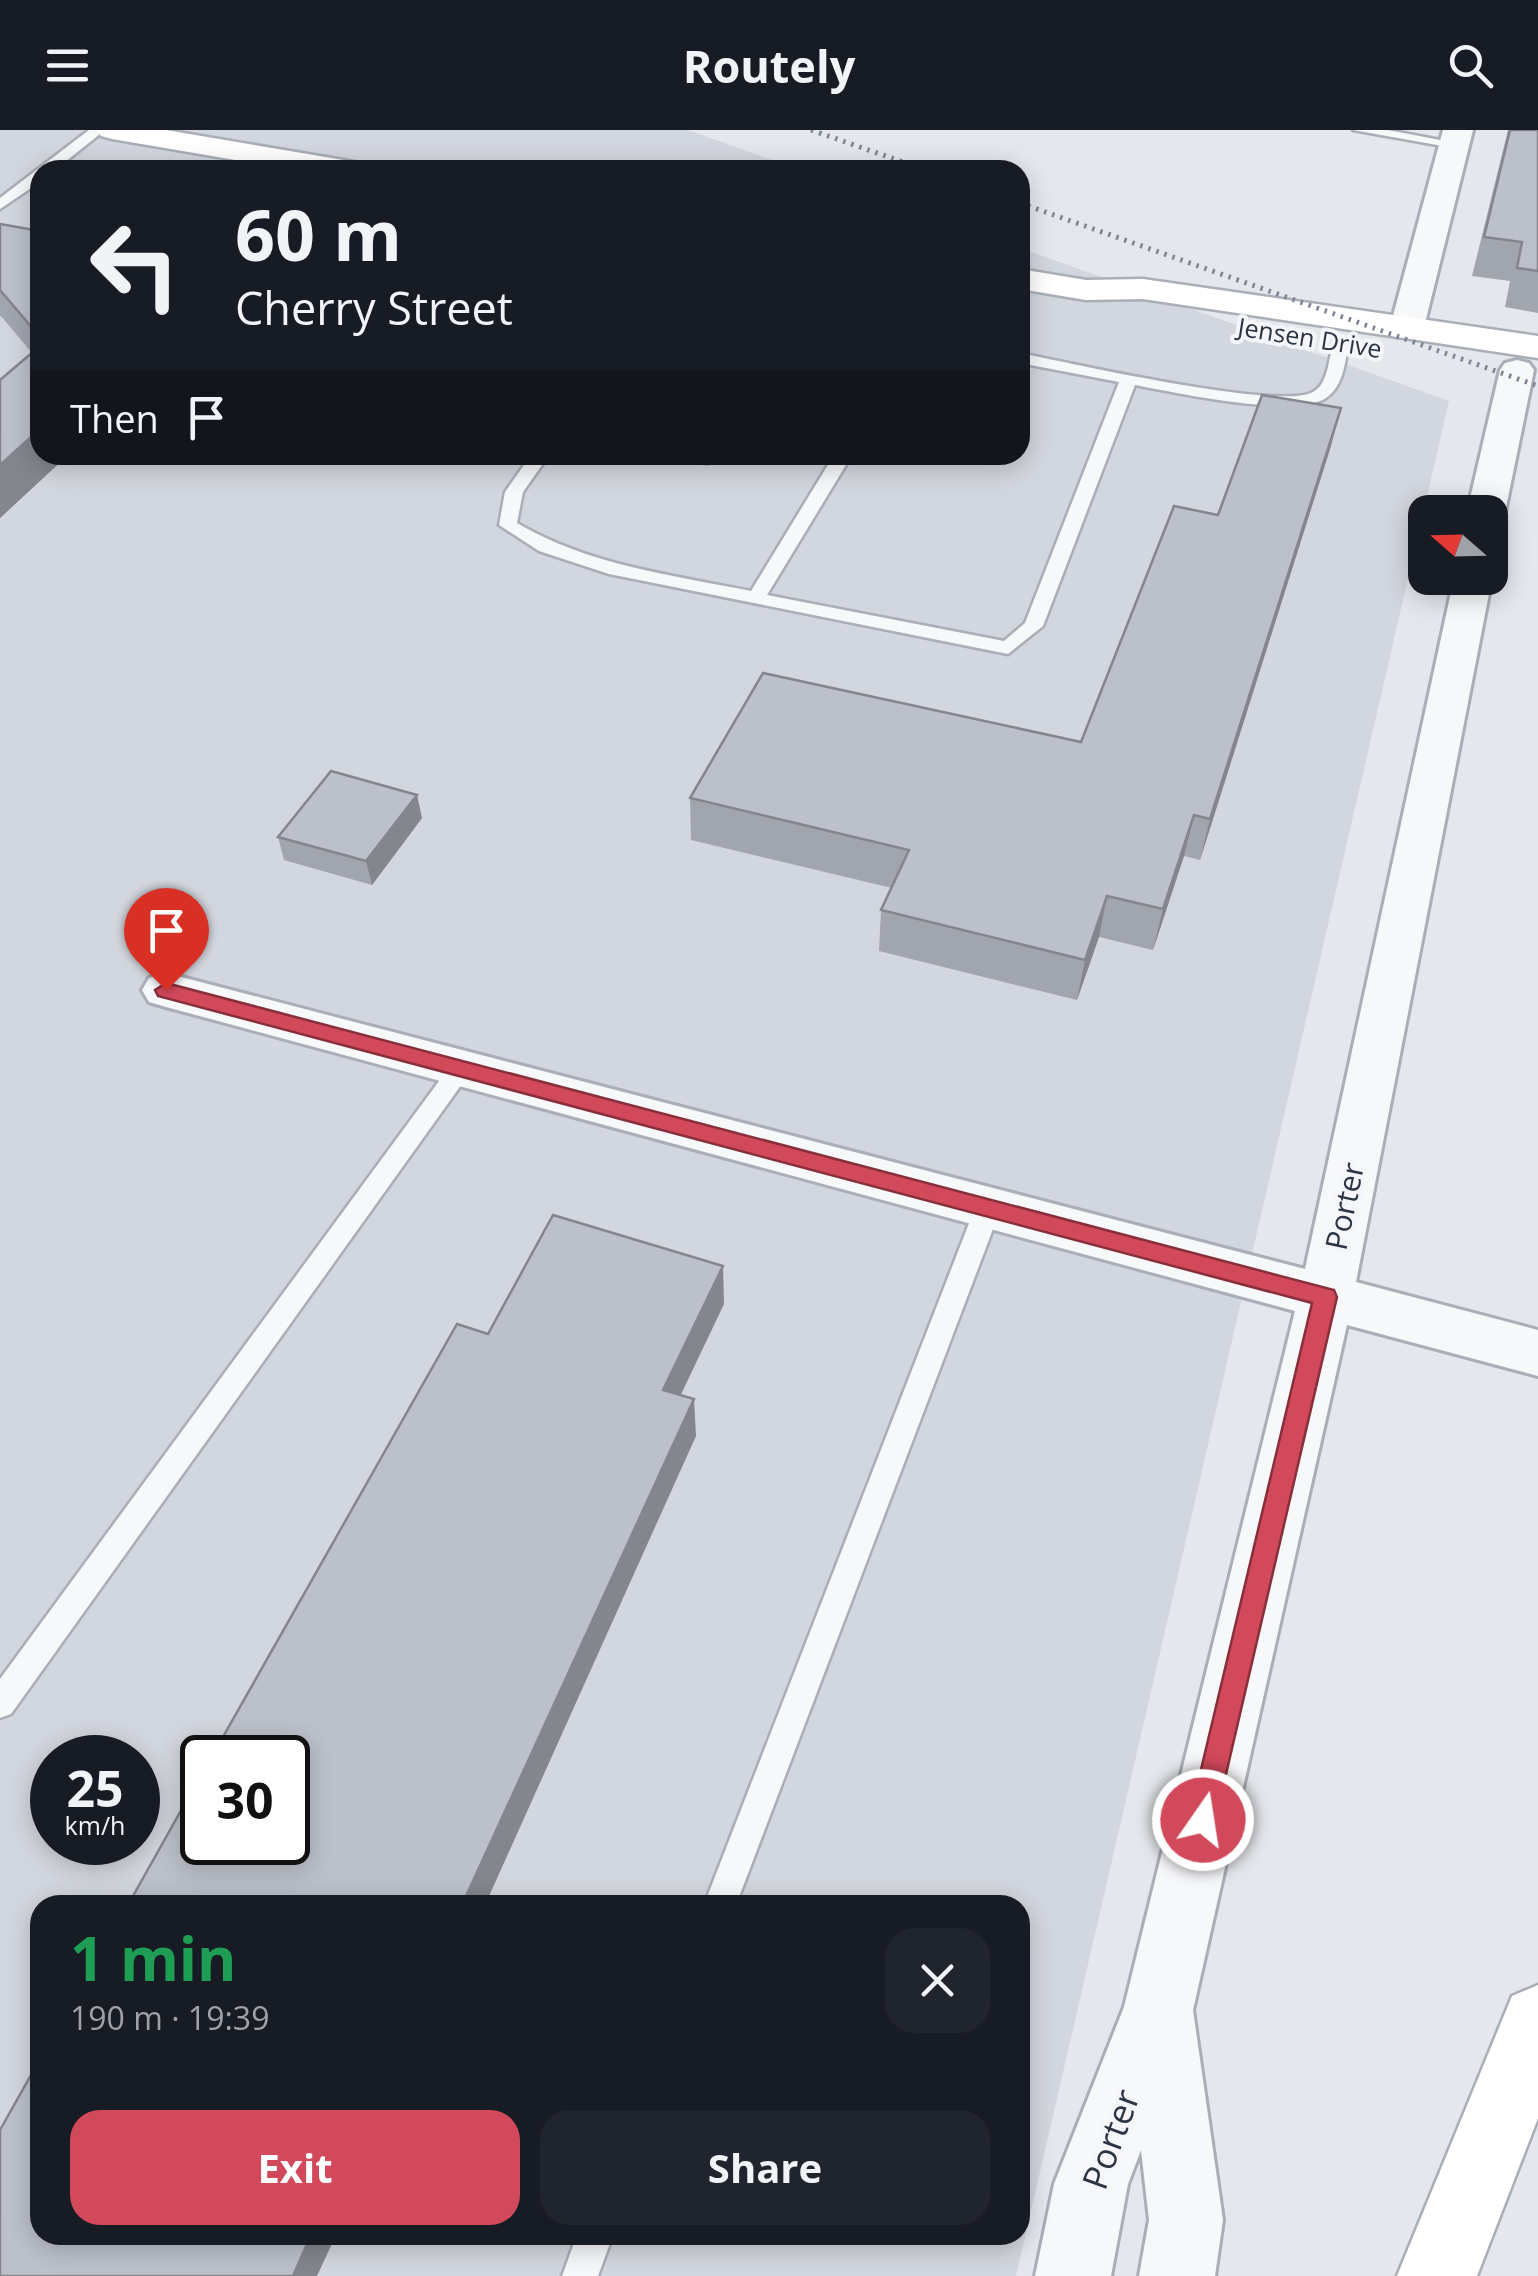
<!DOCTYPE html>
<meta charset="utf-8">
<style>
body{margin:0;font-family:"Open Sans",sans-serif;background:#20242c;color:#f1f3f6;height:100vh;display:flex;flex-direction:column;font-size:38px;white-space:nowrap}
*{box-sizing:border-box;margin:0}
p{font-size:32px;color:#9ea1a6}
.icon{flex:none;width:55px;height:55px;fill:none;stroke:currentColor;stroke-width:2;stroke-linecap:round;stroke-linejoin:round}
.map{position:relative;flex:1;overflow:hidden}
.details{position:absolute;left:30px;top:1765px;width:1000px;height:350px;display:flex;flex-direction:column;background:#171b24;border-radius:30px;box-shadow:0 5px 25px #0003}
.details>*{flex:none}
.hud{position:absolute;left:30px;top:30px;width:1000px;height:305px;border-radius:30px;box-shadow:0 5px 25px #0003;background:#171b24;color:#f1f3f6;overflow:hidden}
.needle{width:65px;rotate:290deg}
.buttons{position:absolute;left:1408px;top:365px;display:grid;gap:20px}
.buttons a{display:grid;place-items:center;width:100px;height:100px;border-radius:20px;background:#171b24;box-shadow:0 5px 25px #0003;font-size:50px}
.speed{position:absolute;left:30px;top:1605px;display:flex;gap:20px;font-size:50px;font-weight:700;text-align:center}
.speed>*{display:grid;place-content:center;width:130px;height:130px;border-radius:50%;background:#171b24;box-shadow:0 5px 25px #0003;line-height:1}
.speed small{font-size:25px;font-weight:400}
.speed .limit{border:5px solid #111;border-radius:15px;background:#fff;color:#111}
.pin{position:absolute;display:grid;place-items:center;width:85px;height:85px;color:#fff;margin:-102px -42px;border-radius:50% 50% 50% 0;rotate:-45deg;box-shadow:0 0 10px #0007}
.pin .icon{rotate:45deg}
.me{position:absolute;width:110px;margin:-55px;rotate:13deg;stroke-linejoin:round;filter:drop-shadow(0 0 8px #0008)}
.turn{display:flex;align-items:center;gap:35px;height:210px;padding:0 40px;font-size:45px}
.turn .icon{width:130px;height:130px;stroke-width:2.5}
.turn b{display:block;font-size:70px;line-height:85px}
.then{display:flex;align-items:center;height:95px;padding:0 40px;background:#0003;gap:20px;font-size:38px}
.round{display:grid;place-items:center;flex:none;width:105px;height:105px;border-radius:30px;background:#20242c}
.summary{display:flex;align-items:center;justify-content:space-between;height:170px;padding:0 40px}
h1{font-size:60px;font-weight:700;line-height:75px;color:#1e9e55}
.primary-button{display:flex;gap:20px;margin-top:auto;padding:20px 40px}
.primary-button a{flex:1;height:115px;border-radius:30px;background:#d1495b;color:#fff;font-size:40px;font-weight:700;line-height:115px;text-align:center}
.primary-button a+a{background:#20242c;color:#f1f3f6}
header{display:flex;justify-content:space-between;align-items:center;height:130px;padding:0 40px;background:#171b24;font-size:45px;font-weight:700}
.map>svg:first-child{display:block}
.built{fill:#d2d6de;fill-rule:evenodd}
.lines{fill:none;stroke-linecap:round;stroke-linejoin:round}
.service-casing{stroke:#a9aeb7;stroke-width:5}
.minor-casing{stroke:#a9aeb7;stroke-width:6}
.secondary-casing{stroke:#a9aeb7;stroke-width:5}
.service{fill:#f7f8fa;fill-rule:evenodd}
.minor{fill:#f7f8fa;fill-rule:evenodd}
.secondary{fill:#fff;fill-rule:evenodd}
.rail{stroke:#7d8696;stroke-width:5;stroke-dasharray:2.5 6;stroke-linecap:butt}
.wall{fill:#a1a5ae}
.shaded-wall{fill:#83868d}
.building{fill:#bbc0ca;stroke:#83868d;stroke-width:2.5}
.route{fill:#d1495b;stroke:#882f3b;stroke-width:2.5}
.labels{text-anchor:middle;dominant-baseline:central;stroke-width:8;stroke-linejoin:round;paint-order:stroke}
.far-street-label{font-size:25px;fill:#2b3445;stroke:#f4f6f9}
.street-label{font-size:30px;fill:#2b3445;stroke:#f4f6f9}
.near-street-label{font-size:35px;fill:#2b3445;stroke:#f4f6f9}
</style>
<header><svg class="icon" aria-label="menu" viewBox="0 0 24 24"><path d="M4 6h16M4 12h16M4 18h16"/></svg>Routely<svg class="icon" aria-label="search" viewBox="0 0 24 24"><circle cx="10" cy="10" r="6"/><path d="M15 15l6 6"/></svg></header>
<div class="map">
<svg width="1538" height="2146" viewBox="0 0 1538 2146">
<rect width="100%" height="100%" fill="#e4e7ec"/>
<path class="built" d="M0,0H688L800,40H40V325H1020V118L1449,271L1016,2146H0ZM52,1628H138V1712H52ZM202,1628H288V1712H202ZM40,1775H1020V2105H40Z"/>
<g class="lines">
<defs>
<path id="service" d="M89,0H105L55,40H40V52L0,79V68Z
M1353,0H1388L1461,14L1454,18Z
M1335,209L1349,212C1345,231 1344,256 1326,268C1297,289 1172,262 1135,255L1043,496L1008,524L609,444L539,421L499,395L505,362L531,325H549L523,362L517,393C588,435 671,445 751,461L834,325H852L767,465L1004,511L1025,493L1119,252L1020,233V223C1070,233 1273,279 1311,263C1330,255 1328,225 1335,209Z
M461,929L473,938L469,944L11,1584L0,1588V1549L453,932Z
M988,1068L997,1071L1001,1078L736,1775H704L975,1078L979,1071Z
M577,2105H613L598,2146H562Z"/>
<path id="minor" d="M1443,0H1473L1424,197L1419,204H1395L1390,197Z
M1517,230L1529,233L1534,240L1505,382L1499,390L1490,392V382H1467L1500,240L1505,233Z
M1490,445L1492,448L1356,1152L1538,1200V1246L1347,1195L1193,1880L1223,2090L1215,2146H1139L1149,2090L1141,2020L1128,2054L1111,2146H1035L1054,2054L1124,1877L1295,1181L166,877L149,872L142,860L149,848L166,843L1305,1139L1454,448Z"/>
<path id="secondary" d="M97,0H166L349,31L360,33L365,40H294L112,9L101,6Z
M1020,139L1086,150L1143,149L1538,206V228L1143,169L1086,170L1020,159Z
M1538,1855V1988L1477,2146H1397L1512,1866Z"/>
</defs>
<use href="#service" class="service-casing"/>
<use href="#minor" class="minor-casing"/>
<use href="#secondary" class="secondary-casing"/>
<use href="#service" class="service"/>
<use href="#minor" class="minor"/>
<use href="#secondary" class="secondary"/>
<path class="rail" d="M811,0L926,40
M1020,73L1538,256"/>
</g>
<path class="wall" d="M1508,0H1538V183L1505,177L1510,151L1472,146Z
M0,94L40,101V325H68L0,388V250L32,223L1,186L0,187Z
M1341,278L1330,319L1200,730L1184,726L1153,820L1099,807L1077,870L879,821L881,780L892,758L691,710L690,668L1081,612L1218,385Z
M653,325H716L708,336Z
M422,688L372,755L284,730L278,707Z"/>
<path class="shaded-wall" d="M1341,278L1330,319L1200,730L1210,689Z
M40,299V325H68L0,388V335Z
M708,325H716L708,336Z
M417,665L422,688L372,755L366,731Z
M1194,685L1184,726L1153,820L1163,779Z
M1107,766L1099,807L1077,870L1085,830Z
M723,1136L724,1174L666,1296L663,1260Z
M694,1269L696,1306L485,1775H462Z
M311,2105H336L317,2146H293Z"/>
<path class="building" d="M1510,0H1538V141L1517,138L1522,112L1484,107Z
M0,94L40,101V207L0,160Z
M40,216V299L0,335V250Z
M1262,265L1341,278L1210,689L1194,685L1163,779L1107,766L1085,830L881,780L909,720L690,668L763,543L1081,612L1174,376L1218,385Z
M331,641L417,665L366,731L278,707Z
M553,1085L723,1136L663,1260L694,1269L462,1775H128L202,1643V1712H288V1628H211L457,1194L488,1204Z
M40,1929V2105H311L293,2146H0V2000Z"/>
<path class="route" d="M166,853L1334,1160L1337,1167L1213,1700L1203,1704L1193,1700L1189,1690L1312,1173L158,866L155,860Z"/>
<g class="labels">
<g class="far-street-label">
<text transform="translate(1310 207) rotate(9)">Jensen Drive</text>
</g>
<g class="street-label">
<text transform="translate(1344 1076) rotate(-78)">Porter</text>
</g>
<g class="near-street-label">
<text transform="translate(1110 2009) rotate(-70)">Porter</text>
</g>
</g>
</svg>
<div class="buttons">
<a><svg class="needle" viewBox="-14 -14 28 28"><path d="M0-13l5 13h-10z" fill="#e53935"/><path d="M0 13l5-13h-10z" fill="#9ea1a6"/></svg></a>
</div>
<div class="speed"><div>25<small>km/h</small></div><div class="limit">30</div></div>
<div class="pin" style="left:166px;top:860px;background:#d93025"><svg class="icon" aria-label="arrive" viewBox="0 0 24 24"><path d="M6 21V4h12l-3 4 3 4H6"/></svg></div>
<svg class="me" style="left:1203px;top:1690px" viewBox="-20 -20 40 40"><circle r="17" fill="#d1495b" stroke="#fff" stroke-width="3"/><path d="M0-11L8 9 0 5-8 9z" fill="#fff"/></svg>
<div class="hud">
<div class="turn"><svg class="icon" aria-label="left" viewBox="0 0 24 24"><path d="M17 20v-9H6M10 6l-5 5 5 5"/></svg><div><b>60 m</b>Cherry Street</div></div>
<div class="then">Then<svg class="icon" aria-label="arrive" viewBox="0 0 24 24"><path d="M6 21V4h12l-3 4 3 4H6"/></svg></div>
</div>
<section class="details">
<div class="summary"><div><h1>1 min</h1><p>190 m · 19:39</p></div><a class="round"><svg class="icon" aria-label="close" viewBox="0 0 24 24"><path d="M6 6l12 12M18 6L6 18"/></svg></a></div>
<div class="primary-button"><a>Exit</a><a>Share</a></div>
</section>
</div>
